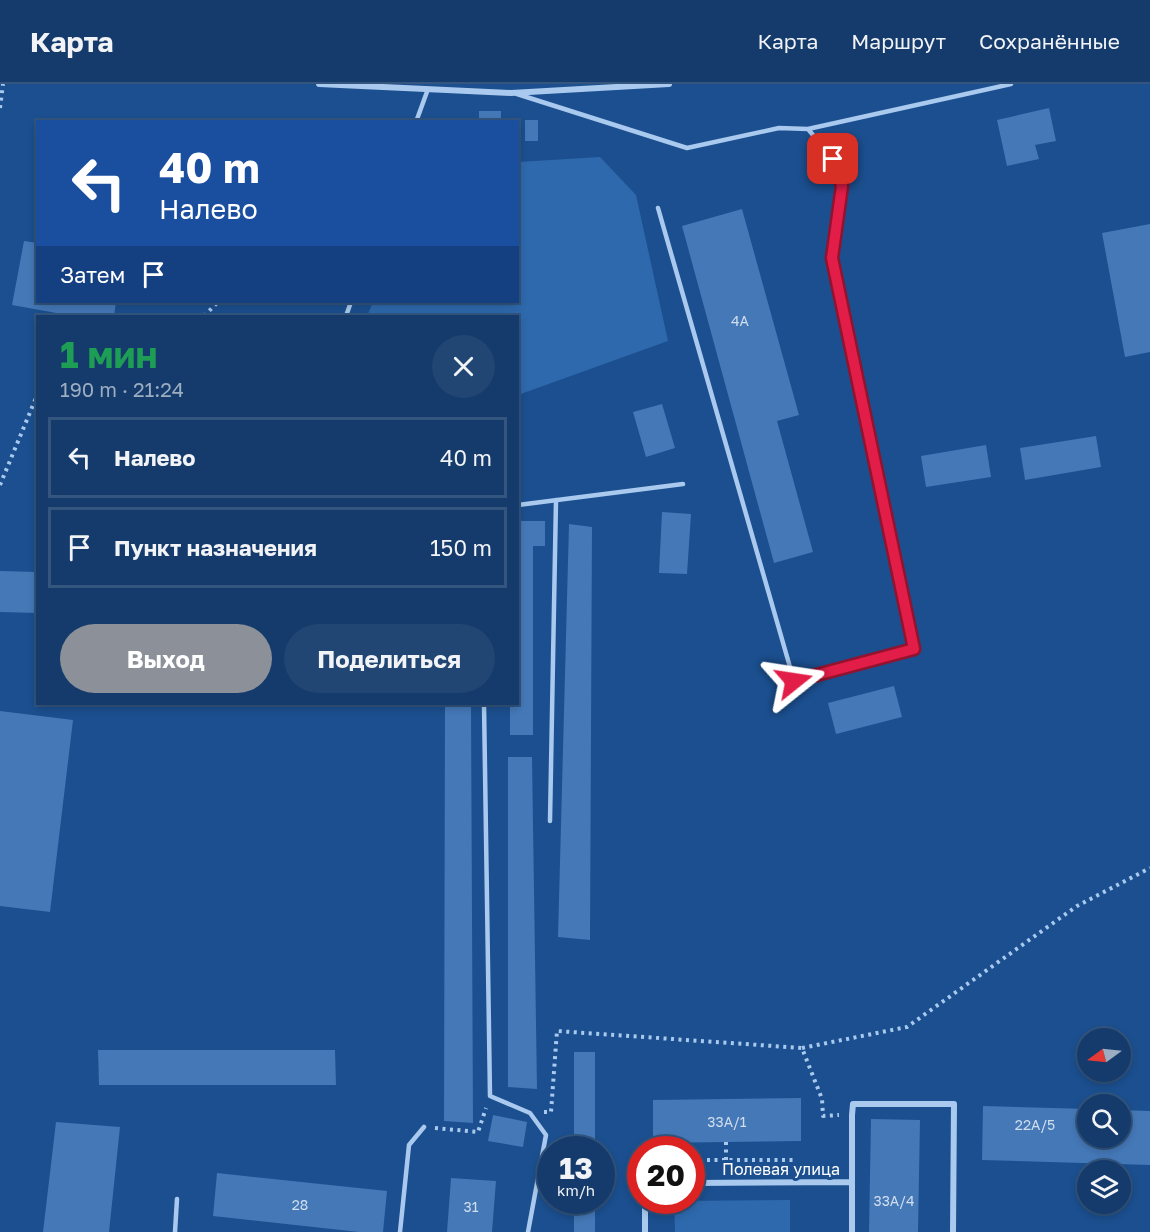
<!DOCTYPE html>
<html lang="ru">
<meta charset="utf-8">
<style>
body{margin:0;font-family:"Golos Text",sans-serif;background:#214673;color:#f1f3f6;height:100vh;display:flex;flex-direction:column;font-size:22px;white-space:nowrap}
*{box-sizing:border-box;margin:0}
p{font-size:20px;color:#9dadc1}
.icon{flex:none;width:33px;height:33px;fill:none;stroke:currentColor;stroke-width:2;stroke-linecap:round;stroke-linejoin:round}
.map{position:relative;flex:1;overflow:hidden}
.sheet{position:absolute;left:36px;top:231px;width:483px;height:390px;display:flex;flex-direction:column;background:#143b6b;border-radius:0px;box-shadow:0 3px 9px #0003,0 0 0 2px #33557e}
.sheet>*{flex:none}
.guide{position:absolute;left:36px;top:36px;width:483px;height:183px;border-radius:0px;box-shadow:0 3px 9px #0003,0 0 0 2px #33557e;background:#1a4fa0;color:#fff;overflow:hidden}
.needle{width:39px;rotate:255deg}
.tools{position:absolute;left:1077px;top:944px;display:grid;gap:12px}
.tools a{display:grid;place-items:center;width:54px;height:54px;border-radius:50%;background:#143b6b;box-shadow:0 3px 9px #0003,0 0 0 2px #33557e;font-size:30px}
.speed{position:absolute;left:537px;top:1052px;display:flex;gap:12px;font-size:30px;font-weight:700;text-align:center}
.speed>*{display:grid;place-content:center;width:78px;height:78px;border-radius:50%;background:#143b6b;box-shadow:0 3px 9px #0003,0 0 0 2px #33557e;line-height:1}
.speed small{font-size:15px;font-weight:400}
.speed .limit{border:9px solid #d22;background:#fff;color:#111}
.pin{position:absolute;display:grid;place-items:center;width:51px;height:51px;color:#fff;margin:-26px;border-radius:12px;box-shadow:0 3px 9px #0006}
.me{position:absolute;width:66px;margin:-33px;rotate:75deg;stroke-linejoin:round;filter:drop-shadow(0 0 4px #0008)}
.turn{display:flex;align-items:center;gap:21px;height:126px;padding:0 24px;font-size:27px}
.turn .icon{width:78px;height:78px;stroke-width:2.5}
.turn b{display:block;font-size:42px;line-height:51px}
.then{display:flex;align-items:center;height:57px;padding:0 24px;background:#0003;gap:12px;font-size:22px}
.round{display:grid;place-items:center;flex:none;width:63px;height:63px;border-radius:32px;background:#214673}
.summary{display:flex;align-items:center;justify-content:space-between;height:102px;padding:0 24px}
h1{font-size:36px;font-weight:700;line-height:45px;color:#1e9e55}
.button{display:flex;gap:12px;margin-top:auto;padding:12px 24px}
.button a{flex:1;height:69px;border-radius:36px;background:#8c9099;color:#fff;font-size:24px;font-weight:700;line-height:69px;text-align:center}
.button a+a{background:#214673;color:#f1f3f6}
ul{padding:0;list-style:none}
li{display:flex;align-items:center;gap:18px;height:81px;margin:0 12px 9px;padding:0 12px;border:3px solid #33557e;border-radius:0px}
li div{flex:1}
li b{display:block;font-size:22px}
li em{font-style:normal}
header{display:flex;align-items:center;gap:36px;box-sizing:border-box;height:84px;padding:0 30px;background:#143b6b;border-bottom:2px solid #33557e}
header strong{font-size:28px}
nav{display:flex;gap:33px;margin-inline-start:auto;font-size:21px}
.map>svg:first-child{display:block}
.green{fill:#2e69ad}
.building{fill:#4478b7}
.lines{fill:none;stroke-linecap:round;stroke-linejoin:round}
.path{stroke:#a9c9ee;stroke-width:4;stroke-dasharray:3 4.5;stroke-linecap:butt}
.service{stroke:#a9c9ee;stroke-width:4.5}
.minor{stroke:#a9c9ee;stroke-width:6}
.route-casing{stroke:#92132f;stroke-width:15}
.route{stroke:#e11d48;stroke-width:10}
.labels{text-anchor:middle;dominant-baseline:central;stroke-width:6;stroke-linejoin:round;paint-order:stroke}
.number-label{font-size:14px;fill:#d0dded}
.street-label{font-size:16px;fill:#fff;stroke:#1b4f8f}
</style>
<header>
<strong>Карта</strong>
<nav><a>Карта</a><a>Маршрут</a><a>Сохранённые</a></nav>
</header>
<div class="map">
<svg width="1150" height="1148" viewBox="0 0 1150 1148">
<rect width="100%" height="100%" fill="#1b4f8f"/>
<path class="green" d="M600,73L636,111L668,257L518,311V232H367L373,218H518V78Z
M790,1116V1148H675L674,1117Z"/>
<path class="building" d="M1049,24L1056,57L1035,61L1039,75L1007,82L997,36Z
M479,27H501V38H479Z
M83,34L106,36V38H82Z
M525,36H538V57H525Z
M742,125L799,331L777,337L813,468L774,479L682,142Z
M1150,140V268L1125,273L1102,149Z
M24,157L38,159V218H116L114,232H73L12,221Z
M662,320L675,364L646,373L633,328Z
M1096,352L1101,383L1025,396L1020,364Z
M986,361L991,393L926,403L921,372Z
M662,428L691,430L687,490L659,489Z
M518,437H545V462H533V651H510V620H518Z
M569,440L592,443L590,856L558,853Z
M0,487L38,488V529L0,528Z
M894,602L902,633L836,650L828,619Z
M445,620H471L473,1039L444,1037Z
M0,627L73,636L50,828L0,822Z
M508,673H532L537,1005L508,1003Z
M98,966H335L336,1001H99Z
M574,968H595V1065H574Z
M801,1014V1057L653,1059V1016Z
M983,1022L1088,1025V1053H1120V1026L1150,1027V1081L982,1076Z
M493,1031L527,1038L523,1063L488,1057Z
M871,1035L920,1036L918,1148H869Z
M56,1038L120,1043L109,1148H43Z
M217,1089L387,1107L383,1148H359L213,1132Z
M451,1094L496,1097L492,1148H447Z
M574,1116H595V1148H574Z"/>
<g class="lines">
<path class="path" d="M0,24L3,0
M204,232L218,218
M0,401L38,309
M802,964L907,943L1077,822L1150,784
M544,1028H551L557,947L802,964L822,1015L823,1032L839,1031
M435,1044L478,1048L486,1024
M726,1058V1076
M692,1076H796"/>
<path class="service" d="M517,10L687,64L779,44L808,45L833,75L842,102L832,174L914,565L794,597L658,124
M416,38L428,5
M808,45L1011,0
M346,232L351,218
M518,421L683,400
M484,620L490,1012L530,1029L546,1051L528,1148
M550,737L556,416
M175,1148L177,1115
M400,1148L409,1061L424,1043"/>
<path class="minor" d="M319,0L511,9L669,0
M692,1099L852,1098V1031L853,1020H954L953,1148
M645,1116V1148
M852,1148V1098"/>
</g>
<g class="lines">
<defs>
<path id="route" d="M794,597L914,565L832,174L842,102L833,75"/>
</defs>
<use href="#route" class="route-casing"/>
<use href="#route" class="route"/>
</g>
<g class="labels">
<g class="number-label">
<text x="740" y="236">4А</text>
<text x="727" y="1037">33А/1</text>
<text x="1035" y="1040">22А/5</text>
<text x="894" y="1116">33А/4</text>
<text x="300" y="1120">28</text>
<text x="471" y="1122">31</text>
</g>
<g class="street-label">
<text x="781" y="1085">Полевая улица</text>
</g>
</g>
</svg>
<div class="tools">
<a><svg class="needle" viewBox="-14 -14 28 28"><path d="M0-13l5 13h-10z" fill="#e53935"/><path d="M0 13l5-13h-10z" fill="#9dadc1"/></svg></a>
<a><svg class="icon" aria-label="search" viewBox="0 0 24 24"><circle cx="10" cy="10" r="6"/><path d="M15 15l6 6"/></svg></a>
<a><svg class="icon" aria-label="layers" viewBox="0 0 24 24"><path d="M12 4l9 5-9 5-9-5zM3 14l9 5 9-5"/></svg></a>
</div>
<div class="speed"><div>13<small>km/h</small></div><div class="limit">20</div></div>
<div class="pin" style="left:833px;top:75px;background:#d93025"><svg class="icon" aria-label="arrive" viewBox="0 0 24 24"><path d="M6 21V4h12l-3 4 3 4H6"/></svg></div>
<svg class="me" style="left:794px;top:597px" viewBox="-20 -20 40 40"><path d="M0-17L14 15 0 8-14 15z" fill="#e11d48" stroke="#fff" stroke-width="4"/></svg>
<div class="guide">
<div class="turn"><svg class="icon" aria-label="left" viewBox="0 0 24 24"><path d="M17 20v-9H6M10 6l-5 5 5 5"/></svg><div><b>40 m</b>Налево</div></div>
<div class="then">Затем<svg class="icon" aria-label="arrive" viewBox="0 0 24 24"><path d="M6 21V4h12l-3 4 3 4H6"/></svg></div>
</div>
<section class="sheet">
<div class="summary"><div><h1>1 мин</h1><p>190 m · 21:24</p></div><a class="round"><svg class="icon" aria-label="close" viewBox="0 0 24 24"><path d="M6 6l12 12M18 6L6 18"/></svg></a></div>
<ul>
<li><svg class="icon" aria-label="left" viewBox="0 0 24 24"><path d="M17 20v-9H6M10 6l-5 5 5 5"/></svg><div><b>Налево</b></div><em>40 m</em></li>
<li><svg class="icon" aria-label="arrive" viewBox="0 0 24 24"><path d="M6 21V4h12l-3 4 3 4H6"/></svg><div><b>Пункт назначения</b></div><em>150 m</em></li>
</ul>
<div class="button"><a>Выход</a><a>Поделиться</a></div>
</section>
</div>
